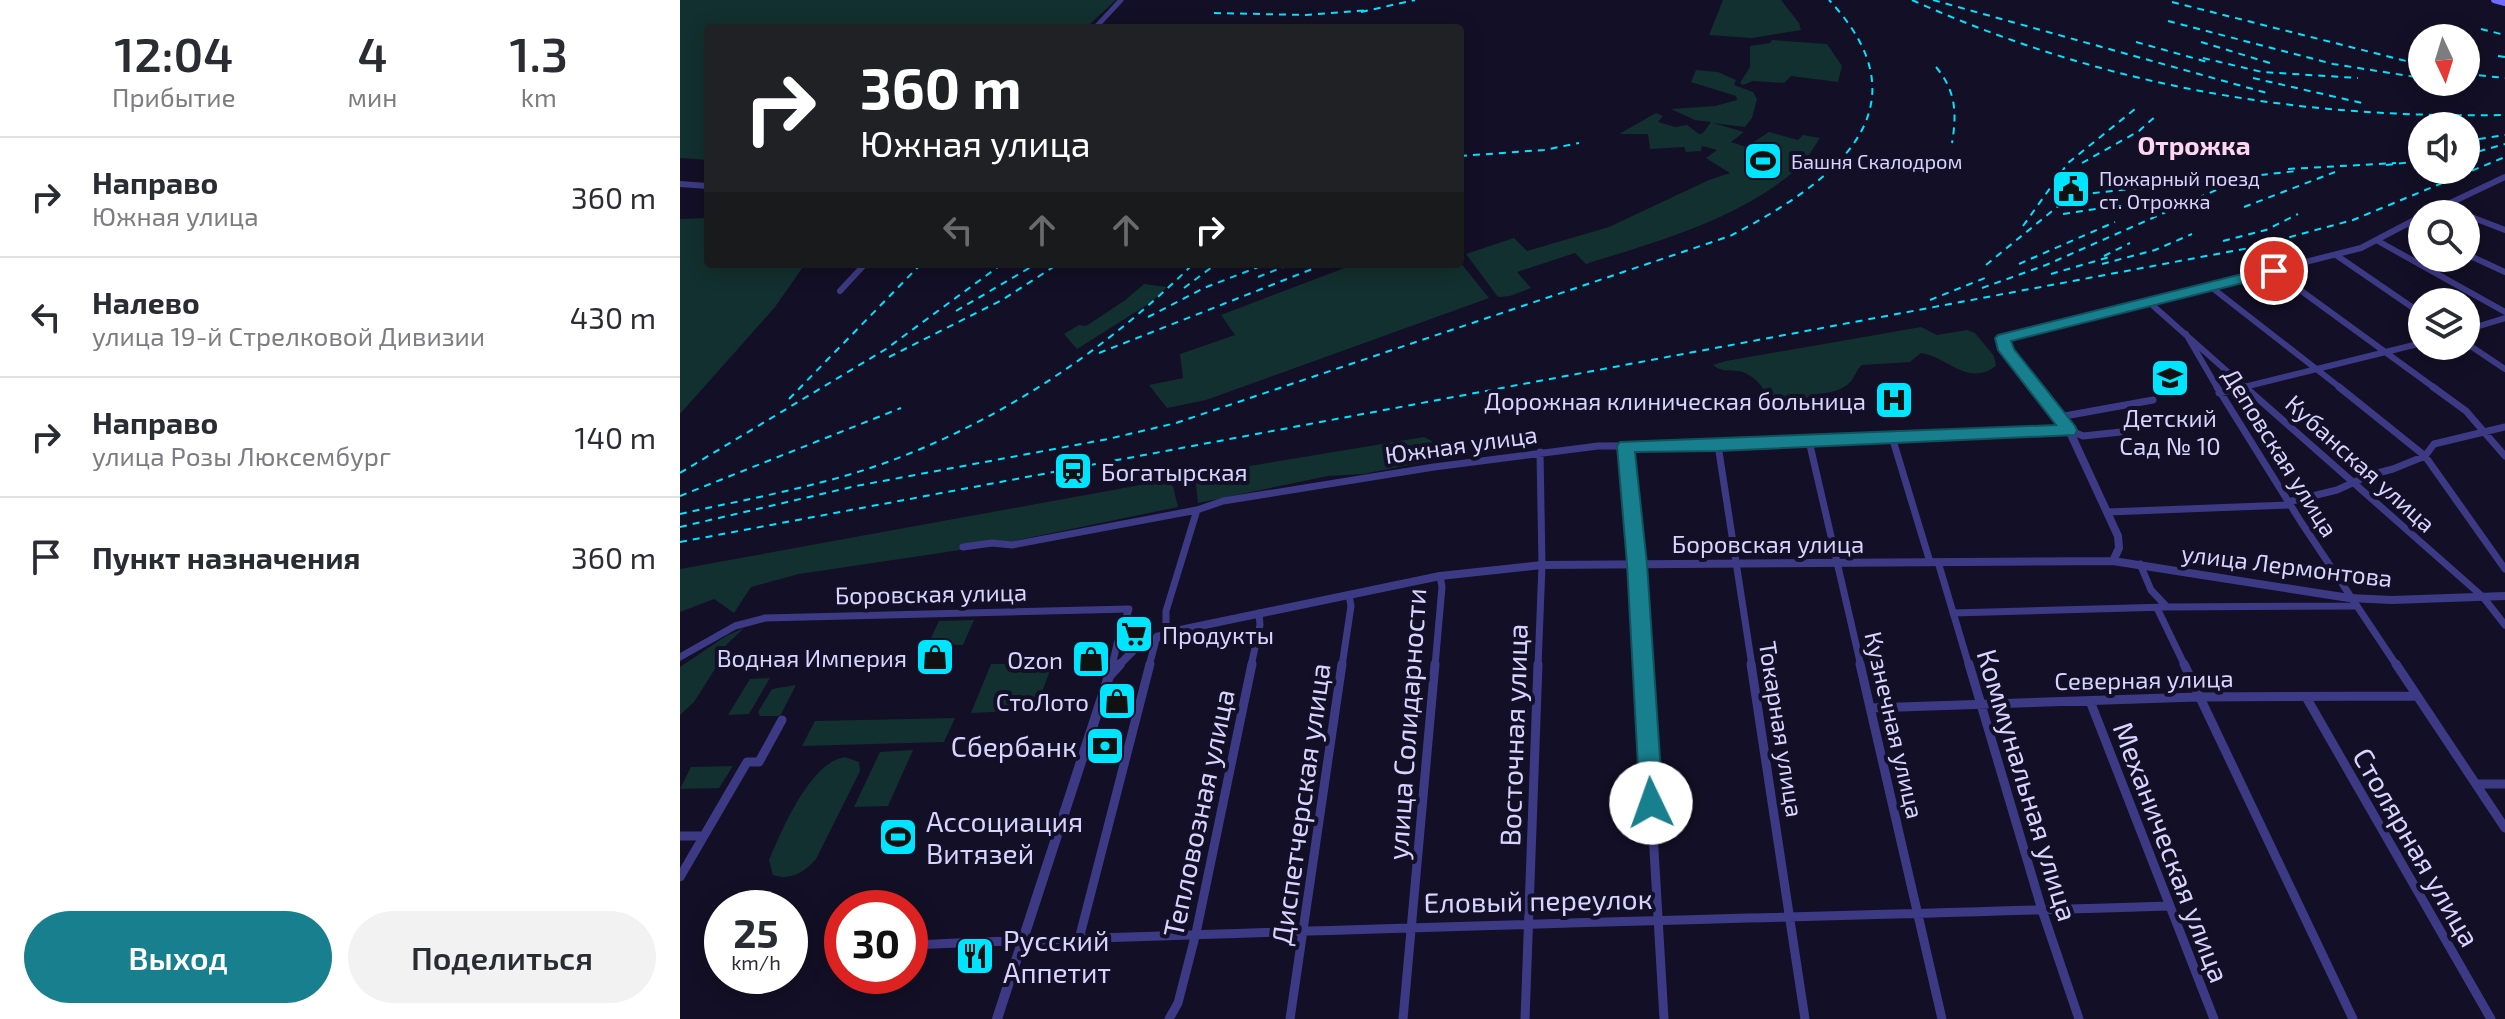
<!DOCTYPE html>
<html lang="ru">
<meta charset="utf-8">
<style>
body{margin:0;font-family:"Exo 2",sans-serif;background:#f2f2f3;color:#2b2b33;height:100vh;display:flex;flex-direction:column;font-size:30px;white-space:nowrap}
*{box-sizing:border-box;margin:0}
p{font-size:26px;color:#7c7c81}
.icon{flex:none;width:44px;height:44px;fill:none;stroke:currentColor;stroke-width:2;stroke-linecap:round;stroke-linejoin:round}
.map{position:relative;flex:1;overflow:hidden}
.details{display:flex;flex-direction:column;background:#fff;width:680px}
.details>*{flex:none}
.guide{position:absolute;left:24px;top:24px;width:760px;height:244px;border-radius:8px;box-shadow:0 4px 20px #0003;background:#202124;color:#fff;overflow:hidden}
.needle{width:52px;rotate:176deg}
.controls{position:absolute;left:1728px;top:24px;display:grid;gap:16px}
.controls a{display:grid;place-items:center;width:72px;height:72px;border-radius:50%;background:#fff;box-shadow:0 4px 20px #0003;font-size:40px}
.speed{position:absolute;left:24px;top:890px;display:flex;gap:16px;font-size:40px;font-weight:700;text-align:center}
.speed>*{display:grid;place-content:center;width:104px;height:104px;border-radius:50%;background:#fff;box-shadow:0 4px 20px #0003;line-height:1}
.speed small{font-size:20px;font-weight:400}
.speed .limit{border:12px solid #d22;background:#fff;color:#111}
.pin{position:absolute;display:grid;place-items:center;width:68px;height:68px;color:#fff;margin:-34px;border:4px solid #fff;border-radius:50%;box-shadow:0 2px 8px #0007}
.me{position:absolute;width:88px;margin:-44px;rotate:357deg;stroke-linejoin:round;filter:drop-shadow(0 0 6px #0008)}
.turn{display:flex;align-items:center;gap:28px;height:168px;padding:0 24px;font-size:36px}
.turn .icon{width:104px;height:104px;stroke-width:2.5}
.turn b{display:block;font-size:56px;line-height:68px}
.lanes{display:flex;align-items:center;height:76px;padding:0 24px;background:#0003;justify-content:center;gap:40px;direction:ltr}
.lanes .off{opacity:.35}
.eta{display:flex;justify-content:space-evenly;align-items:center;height:136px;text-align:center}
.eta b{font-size:48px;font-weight:600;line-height:56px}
.button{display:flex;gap:16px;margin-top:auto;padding:16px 24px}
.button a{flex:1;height:92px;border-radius:48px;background:#187f8f;color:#fff;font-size:32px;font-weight:600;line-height:92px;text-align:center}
.button a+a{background:#f2f2f3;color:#2b2b33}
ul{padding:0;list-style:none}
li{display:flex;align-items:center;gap:24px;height:120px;padding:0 24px;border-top:2px solid #e1e1e2}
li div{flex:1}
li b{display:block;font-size:30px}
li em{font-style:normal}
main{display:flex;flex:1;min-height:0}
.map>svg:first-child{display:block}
.green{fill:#12302f}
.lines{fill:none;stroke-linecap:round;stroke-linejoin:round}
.minor-far2{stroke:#3d3a85;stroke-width:6}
.minor-far1{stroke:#3d3a85;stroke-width:7}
.minor{stroke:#3d3a85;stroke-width:9}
.tertiary-far3{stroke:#3d3a85;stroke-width:5}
.tertiary-far2{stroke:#3d3a85;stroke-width:6}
.tertiary-far1{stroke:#3d3a85;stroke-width:8}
.tertiary{stroke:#3d3a85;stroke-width:10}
.secondary{stroke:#6f6bff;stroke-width:6}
.rail{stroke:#00e5ff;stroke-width:2;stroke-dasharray:7 6;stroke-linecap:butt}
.route{fill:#187f8f;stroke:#10535d;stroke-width:2}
.labels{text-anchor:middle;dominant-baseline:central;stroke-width:8;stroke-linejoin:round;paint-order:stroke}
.far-poi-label{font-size:20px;fill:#d9d4ff;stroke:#130f26;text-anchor:start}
.poi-label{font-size:24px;fill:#d9d4ff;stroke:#130f26;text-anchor:end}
.street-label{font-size:24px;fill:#d9d4ff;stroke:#130f26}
.far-district-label{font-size:26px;font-weight:bold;fill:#ffd6f0;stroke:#130f26}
.near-street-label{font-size:28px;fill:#d9d4ff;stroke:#130f26}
.near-poi-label{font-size:28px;fill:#d9d4ff;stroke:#130f26;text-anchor:start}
</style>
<main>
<section class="details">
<div class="eta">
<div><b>12:04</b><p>Прибытие</p></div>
<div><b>4</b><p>мин</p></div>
<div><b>1.3</b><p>km</p></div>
</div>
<ul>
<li><svg class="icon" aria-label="right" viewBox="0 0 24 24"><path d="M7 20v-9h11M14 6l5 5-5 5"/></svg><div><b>Направо</b><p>Южная улица</p></div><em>360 m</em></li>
<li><svg class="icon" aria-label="left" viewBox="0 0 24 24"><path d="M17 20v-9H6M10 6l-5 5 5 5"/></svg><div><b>Налево</b><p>улица 19-й Стрелковой Дивизии</p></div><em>430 m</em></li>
<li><svg class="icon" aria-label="right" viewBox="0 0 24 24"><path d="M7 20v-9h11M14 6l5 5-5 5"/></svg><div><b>Направо</b><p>улица Розы Люксембург</p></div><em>140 m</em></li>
<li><svg class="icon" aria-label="arrive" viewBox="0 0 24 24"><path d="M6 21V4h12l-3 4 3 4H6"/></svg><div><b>Пункт назначения</b></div><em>360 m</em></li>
</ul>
<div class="button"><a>Выход</a><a>Поделиться</a></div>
</section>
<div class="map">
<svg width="1825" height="1019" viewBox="0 0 1825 1019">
<rect width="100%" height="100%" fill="#130f26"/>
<path class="green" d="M0,0H436L410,24H327L406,28H28V160L0,158Z
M1043,0H1101L1119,23L1121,30L1072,38L1029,35Z
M1092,40L1147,44L1162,66L1158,82L1111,76L1104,83L1073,81L1063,85L1060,83L1070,67V46L1090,43Z
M1016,70L1038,72L1056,80L1054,85L1073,92L1077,99L1072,118L1065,127L1033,123L1064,132L1051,142L1066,147L1089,132L1118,140L1123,135L1140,138C1133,148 1127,161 1118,168C1060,219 978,241 906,264L895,253L837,272L851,288L830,296L818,297L786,254L834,238L847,251L929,227L1029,180L1050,173L1026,158L1037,150L1022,146L1021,151L1006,152L1004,147L970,149L968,134H939L976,113L983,116L978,122L995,127L1007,125L1019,134L1023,133L1031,122L1015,120L991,109L1035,106L1057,100L1056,96L1011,82Z
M28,218V264H125L95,307L0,414V219Z
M780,262L809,298L526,400L487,408L469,385L503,378L500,354L555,335L541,315L675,264Z
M464,284L487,287L470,303L397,349L384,334L399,325L406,326L444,301Z
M1241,327L1257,335L1287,330L1295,333L1314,356L1316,366C1287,387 1268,357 1241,353L1230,362L1182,365C1175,371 1175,379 1167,385C1155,394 1142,392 1130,396C1115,402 1113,411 1095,407C1086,394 1081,380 1065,373C1054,368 1043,374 1033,365L1046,361Z
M744,437L752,441L751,459L744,462L683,474L648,476L518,503L515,475Z
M482,481L493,486L498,507L314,545L119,574L71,587L54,613L34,599L0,612V569Z
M294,620L283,645L248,644L259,621Z
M64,628L41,650L40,661L14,702L0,715V667L46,636Z
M376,655L355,710L291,713L311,664H328L331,656Z
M90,678L69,714L48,715L70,679Z
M116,685L100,716H80L78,712L92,689Z
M275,718L264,742L122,746L135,721Z
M233,750L208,806L174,807L200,752Z
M165,757L179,762L180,771L136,859C125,872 110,881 93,875L89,860C102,830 130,762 165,757Z
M53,766L39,788L0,789L11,767Z"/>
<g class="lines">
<path class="minor-far2" d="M1763,205L1784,214
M1786,215L1825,230
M1728,224L1742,231
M1698,241L1825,312
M1786,254L1825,272
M1656,255L1742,314
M1594,271L1756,389
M1531,287L1662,389
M160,291L185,264
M1470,303L1567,389
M1786,330L1825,318
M1506,334L1538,389
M1786,343L1825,369
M1556,389L1742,343"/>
<path class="minor-far1" d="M1537,387L1621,522L1717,666
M1565,387L1803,597L1825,625
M1659,387L1745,456L1825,569
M1753,387L1786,411L1825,456
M1539,393L1564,387
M1379,417L1473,400
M1212,437L1250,562
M1129,441L1181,666
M1038,445L1072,666
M946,446L963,666
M1608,502L1657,490L1690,475L1713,469L1745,456L1754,444L1825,427
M1428,512L1609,505
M283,547L312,543L332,545L517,510L543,501L754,467L918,446L1038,445L1389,430L1403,436L1441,432
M1258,562L1289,666
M1487,607L1674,606
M1477,608L1505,666
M1273,613L1487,607L1471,590L1460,564
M486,633V611L517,510
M0,657L55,626L85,618L449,609L437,644L463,642
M432,666L437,644
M469,666L477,636
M571,666L580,625L579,613
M662,666L671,606L669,595
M755,666L762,587L760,576
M858,666L862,565L860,452"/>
<path class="minor" d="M963,664L984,1019
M1071,664L1125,1019
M1180,664L1262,1019
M1289,664L1362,910L1399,1019
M1504,664L1673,1019
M1716,664L1825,828
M431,672L433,664
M1626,697L1811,1019
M1410,701L1534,1019
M1191,708L1517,697L1737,696
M1797,784H1825
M0,836H24
M0,877L67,762H79L102,720
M399,939L470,664
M230,945C649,928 1068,919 1487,906
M489,1019L498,1003L516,933L572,664
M610,1019L662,664
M723,1019L755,664
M845,1019L858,664"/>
<path class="tertiary-far3" d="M415,28L441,0"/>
<path class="tertiary-far2" d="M0,184L28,186
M1747,214L1825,177
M1357,389L1326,350L1323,338L1681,248L1742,216"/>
<path class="tertiary-far1" d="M1355,387L1389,430L1438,536L1439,548L1433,561
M438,666L455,649L486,633L760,576L862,565L1433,561L1669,598L1712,600L1825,596"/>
<path class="tertiary" d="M317,1019L429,676L440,664"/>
<path class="secondary" d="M1814,0L1825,3"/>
<path class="rail" d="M1232,0C1423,86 1616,119 1825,115
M1253,0L1587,93
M1492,2L1742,65
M681,12L735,0
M534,13L626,15L689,10
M1488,21L1653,64L1742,78
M1801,29L1825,35
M1456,42L1531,63
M1521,42L1590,63
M1818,56L1825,57
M1523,58L1582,72L1678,78
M1256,67C1276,91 1277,113 1272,143
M1786,74L1825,78
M1573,78L1682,103
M1786,141L1825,135
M1732,145L1742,144
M1786,155L1825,144
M780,156L864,150L899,143
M1402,163L1459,131L1477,115
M1706,165L1742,161
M1608,169L1716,163
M1564,207L1655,172
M1383,214L1481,199
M1343,226L1388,163L1455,109
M1543,241L1586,230L1618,214
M1424,256L1450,243
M1339,264L1435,222
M1422,264L1475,250L1512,234
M1306,265L1377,207L1414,193L1617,171
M1371,274L1433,256
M578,277L611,264
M504,288L536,264
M1302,288L1366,265L1552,183
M1250,300L1310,276
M276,311L356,264
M468,317L524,288L586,264
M419,353L645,264
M209,357L322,300L378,264
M109,399L241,264
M0,473L206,349L322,264
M0,496L221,408
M0,514C67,499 137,487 202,464C319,422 425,351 513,264
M0,527L176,486L428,439L496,423L1050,236C1150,184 1253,111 1149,0
M0,542L1569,248L1673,220L1825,157"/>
</g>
<path class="route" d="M1594,266L1599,268V274L1331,341L1334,349L1395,426L1397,430L1395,435L1038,451L955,452L967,564L983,803L979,810L971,813L963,810L960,803L947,564L937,446L940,442L1376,425L1318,350L1315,338L1318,335Z"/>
<defs>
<symbol id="stadium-square" viewBox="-11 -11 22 22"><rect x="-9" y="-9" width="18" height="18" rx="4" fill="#00e5ff" stroke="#130f26"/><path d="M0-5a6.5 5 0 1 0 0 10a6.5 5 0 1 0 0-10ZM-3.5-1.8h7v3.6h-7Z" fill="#111"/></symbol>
<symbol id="civic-square" viewBox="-11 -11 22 22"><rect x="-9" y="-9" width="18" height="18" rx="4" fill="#00e5ff" stroke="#130f26"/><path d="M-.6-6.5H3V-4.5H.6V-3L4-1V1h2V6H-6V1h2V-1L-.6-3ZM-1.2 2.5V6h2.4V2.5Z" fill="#111"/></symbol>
<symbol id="school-square" viewBox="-11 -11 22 22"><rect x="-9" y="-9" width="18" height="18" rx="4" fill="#00e5ff" stroke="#130f26"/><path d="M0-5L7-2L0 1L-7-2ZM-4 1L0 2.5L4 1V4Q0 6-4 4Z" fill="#111"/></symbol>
<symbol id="hospital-square" viewBox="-11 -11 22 22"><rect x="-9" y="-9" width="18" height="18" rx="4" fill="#00e5ff" stroke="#130f26"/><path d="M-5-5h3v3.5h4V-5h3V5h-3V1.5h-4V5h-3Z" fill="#111"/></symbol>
<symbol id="station-square" viewBox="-11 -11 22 22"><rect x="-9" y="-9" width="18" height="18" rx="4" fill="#00e5ff" stroke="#130f26"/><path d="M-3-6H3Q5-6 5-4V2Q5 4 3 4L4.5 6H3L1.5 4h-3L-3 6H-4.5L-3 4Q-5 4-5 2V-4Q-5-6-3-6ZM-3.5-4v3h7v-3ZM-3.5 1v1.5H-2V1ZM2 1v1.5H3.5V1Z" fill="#111"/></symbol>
<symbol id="supermarket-square" viewBox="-11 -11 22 22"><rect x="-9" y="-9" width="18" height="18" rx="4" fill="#00e5ff" stroke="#130f26"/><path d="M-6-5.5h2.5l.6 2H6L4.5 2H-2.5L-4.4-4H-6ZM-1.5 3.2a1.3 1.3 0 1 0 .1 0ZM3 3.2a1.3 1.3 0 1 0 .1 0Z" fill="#111"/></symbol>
<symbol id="shop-square" viewBox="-11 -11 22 22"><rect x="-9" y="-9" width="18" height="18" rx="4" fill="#00e5ff" stroke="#130f26"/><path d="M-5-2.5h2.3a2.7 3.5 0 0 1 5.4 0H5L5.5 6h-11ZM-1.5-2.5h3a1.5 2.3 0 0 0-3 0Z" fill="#111"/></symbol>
<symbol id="bank-square" viewBox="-11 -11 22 22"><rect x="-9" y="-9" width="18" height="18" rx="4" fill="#00e5ff" stroke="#130f26"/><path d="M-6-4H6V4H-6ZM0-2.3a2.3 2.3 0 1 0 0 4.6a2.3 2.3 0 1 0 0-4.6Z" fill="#111"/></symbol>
<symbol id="restaurant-square" viewBox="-11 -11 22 22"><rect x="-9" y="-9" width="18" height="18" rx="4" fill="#00e5ff" stroke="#130f26"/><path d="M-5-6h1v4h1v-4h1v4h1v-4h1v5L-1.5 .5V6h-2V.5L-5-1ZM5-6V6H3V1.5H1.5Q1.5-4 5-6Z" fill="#111"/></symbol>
</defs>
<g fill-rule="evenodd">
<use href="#stadium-square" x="1061" y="139" width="44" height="44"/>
<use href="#civic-square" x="1369" y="167" width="44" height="44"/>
<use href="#school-square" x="1468" y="356" width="44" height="44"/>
<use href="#hospital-square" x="1192" y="378" width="44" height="44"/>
<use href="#station-square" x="371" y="449" width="44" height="44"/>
<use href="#supermarket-square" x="432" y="612" width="44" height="44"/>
<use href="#shop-square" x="233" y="635" width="44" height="44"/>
<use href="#shop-square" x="389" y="637" width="44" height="44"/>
<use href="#shop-square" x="415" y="679" width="44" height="44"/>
<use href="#bank-square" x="403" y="724" width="44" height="44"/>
<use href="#stadium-square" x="196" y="815" width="44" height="44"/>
<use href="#restaurant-square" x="273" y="934" width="44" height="44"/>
</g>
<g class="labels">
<g class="far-poi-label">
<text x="1111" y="161">Башня Скалодром</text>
<text x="1419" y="178">Пожарный поезд<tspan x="1419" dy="23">ст. Отрожка</tspan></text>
</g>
<g class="poi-label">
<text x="1186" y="400">Дорожная клиническая больница</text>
<text x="1490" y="417" text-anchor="middle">Детский<tspan x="1490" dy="28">Сад № 10</tspan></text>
<text x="421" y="471" text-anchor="start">Богатырская</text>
<text x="482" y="634" text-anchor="start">Продукты</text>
<text x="227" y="657">Водная Империя</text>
<text x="383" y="659">Ozon</text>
<text x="409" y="701">СтоЛото</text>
</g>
<g class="street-label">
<text transform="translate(781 444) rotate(-8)">Южная улица</text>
<text transform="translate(1601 452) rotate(58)">Деповская улица</text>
<text transform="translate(1681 463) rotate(42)">Кубанская улица</text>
<text x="1088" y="543">Боровская улица</text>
<text transform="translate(1607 565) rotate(7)">улица Лермонтова</text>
<text transform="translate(251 593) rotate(-1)">Боровская улица</text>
<text transform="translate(1464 679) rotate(-1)">Северная улица</text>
<text transform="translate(1215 725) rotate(77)">Кузнечная улица</text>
<text transform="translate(1102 729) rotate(81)">Токарная улица</text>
</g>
<g class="far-district-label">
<text x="1514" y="144">Отрожка</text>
</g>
<g class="near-street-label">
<text transform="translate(726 724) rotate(-86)">улица Солидарности</text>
<text transform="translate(833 735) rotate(-88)">Восточная улица</text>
<text transform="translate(1348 785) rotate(73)">Коммунальная улица</text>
<text transform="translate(620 804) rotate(-82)">Диспетчерская улица</text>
<text transform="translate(518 813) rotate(-78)">Тепловозная улица</text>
<text transform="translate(1737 847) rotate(60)">Столярная улица</text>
<text transform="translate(1492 852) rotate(69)">Механическая улица</text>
<text transform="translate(858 900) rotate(-1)">Еловый переулок</text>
</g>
<g class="near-poi-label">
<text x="397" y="746" text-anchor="end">Сбербанк</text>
<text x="246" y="821">Ассоциация<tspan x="246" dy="32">Витязей</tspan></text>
<text x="323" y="940">Русский<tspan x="323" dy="32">Аппетит</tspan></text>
</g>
</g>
</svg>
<div class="controls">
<a><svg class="needle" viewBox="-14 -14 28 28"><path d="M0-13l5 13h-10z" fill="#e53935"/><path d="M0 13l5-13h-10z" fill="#7c7c81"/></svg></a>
<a><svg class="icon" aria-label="sound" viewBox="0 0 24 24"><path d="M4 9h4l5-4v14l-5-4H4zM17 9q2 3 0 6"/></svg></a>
<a><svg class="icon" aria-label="search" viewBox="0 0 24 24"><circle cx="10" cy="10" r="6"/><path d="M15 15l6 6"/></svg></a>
<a><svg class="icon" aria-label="layers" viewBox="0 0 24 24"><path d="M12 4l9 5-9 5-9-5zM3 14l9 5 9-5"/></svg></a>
</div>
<div class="speed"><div>25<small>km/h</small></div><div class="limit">30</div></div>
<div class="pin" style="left:1594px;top:271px;background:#d93025"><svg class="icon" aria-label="arrive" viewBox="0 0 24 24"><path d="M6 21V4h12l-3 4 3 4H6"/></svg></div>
<svg class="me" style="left:971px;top:803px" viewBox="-20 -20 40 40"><circle r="19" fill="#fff"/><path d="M0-13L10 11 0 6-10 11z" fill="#187f8f"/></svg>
<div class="guide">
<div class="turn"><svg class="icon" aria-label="right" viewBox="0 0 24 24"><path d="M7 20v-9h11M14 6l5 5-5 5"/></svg><div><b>360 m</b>Южная улица</div></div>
<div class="lanes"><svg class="icon off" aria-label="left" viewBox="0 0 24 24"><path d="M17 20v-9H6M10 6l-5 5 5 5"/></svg><svg class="icon off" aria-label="ahead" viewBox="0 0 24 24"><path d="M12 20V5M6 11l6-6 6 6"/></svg><svg class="icon off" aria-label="ahead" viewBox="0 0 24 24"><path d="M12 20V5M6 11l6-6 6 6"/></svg><svg class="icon" aria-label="right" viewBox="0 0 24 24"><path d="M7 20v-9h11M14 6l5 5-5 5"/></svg></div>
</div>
</div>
</main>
